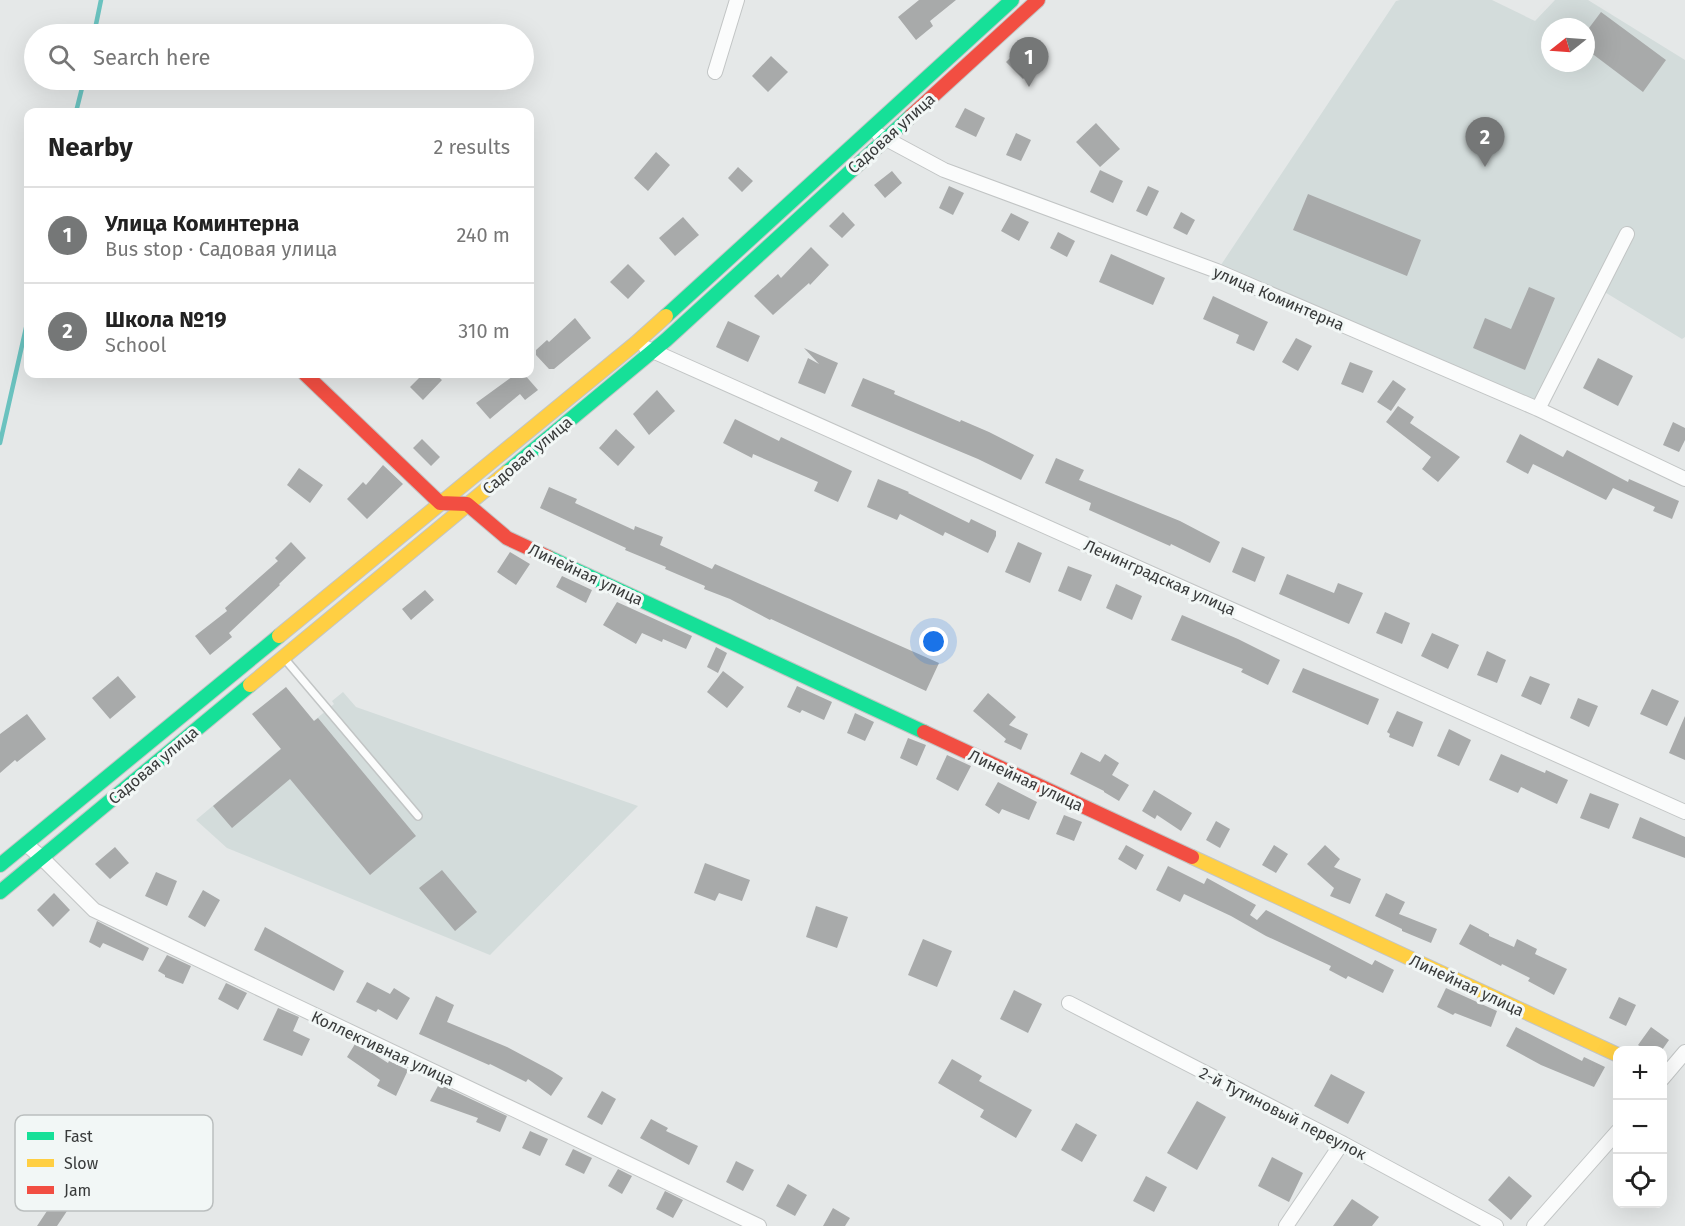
<!DOCTYPE html>
<html lang="en">
<head>
<meta charset="utf-8">
<style>
	:root { --surface:#fff; --page:#f2f2f2; --text:#222; --muted:#767676; --line:#e0e0e0; --accent:#757777 }
	body { margin:0; font-family:"Fira Sans",sans-serif; background:var(--page); color:var(--text) }
	.controls { position:absolute; right:18px; bottom:18px; display:grid; overflow:hidden; border-radius:12px; box-shadow:0 6px 24px #0002 }
	.controls button { width:54px; height:54px; display:grid; place-items:center; padding:0; border:0; border-bottom:2px solid var(--line); background:var(--surface); color:var(--text); font:30px sans-serif }
	.compass { position:absolute; left:1541px; top:18px; width:54px; height:54px; border-radius:50%; background:var(--surface); box-shadow:0 6px 24px #0002; rotate:253deg }
	.you { position:absolute; left:934px; top:642px; width:21px; height:21px; margin:-15px; border:4px solid #fff; border-radius:50%; background:#1a73e8; box-shadow:0 0 0 9px #1a73e833 }
	.badge { display:grid; place-items:center; width:39px; height:39px; border-radius:50%; background:var(--accent); color:#fff; font-size:20px; font-weight:700 }
	.pin { position:absolute; translate:-50% -50px; filter:drop-shadow(0 2px 3px #0008) }
	.pin::after { content:''; position:absolute; top:32px; width:21px; height:18px; background:inherit; clip-path:polygon(0 0,100% 0,50% 100%) }
	.list { margin:0; padding:0; list-style:none }
	h2 { display:flex; justify-content:space-between; align-items:center; height:78px; margin:0; padding:0 24px; font-size:26px }
	h2 small { font-size:20px; font-weight:400; color:var(--muted) }
	.list li { display:grid; grid-template-columns:39px 1fr auto; gap:18px; align-items:center; box-sizing:border-box; height:96px; padding:0 24px; border-top:2px solid var(--line) }
	.list b { display:block; font-size:22px; white-space:nowrap }
	.list p { margin:0; font-size:20px; white-space:nowrap; color:var(--muted) }
	.list em { font-size:20px; font-style:normal; color:var(--muted) }
	.icon { flex:none; width:33px; height:33px; fill:none; stroke:currentColor; stroke-width:2; stroke-linecap:round; stroke-linejoin:round }
	.map { position:relative; flex:none; width:1685px; height:1226px; overflow:hidden }
	.search { position:absolute; background:var(--surface); box-shadow:0 6px 24px #0002; left:24px; top:24px; width:510px; height:66px; display:flex; align-items:center; gap:15px; box-sizing:border-box; padding:0 21px; border-radius:33px; color:var(--muted); font-size:22px }
	.panel { position:absolute; background:var(--surface); box-shadow:0 6px 24px #0002; left:24px; top:108px; width:510px; height:270px; border-radius:12px }
	.map>svg:first-child { display:block }
	.built { fill:#d3dcdb; fill-rule:evenodd }
	.lines { fill:none; stroke-linecap:round; stroke-linejoin:round }
	.stream { stroke:#6ac2bf; stroke-width:4.5 }
	.building { fill:#a8aaaa }
	.lane-casing { stroke:#c2c5c5; stroke-width:10 }
	.street-casing { stroke:#c2c5c5; stroke-width:16 }
	.fast-casing { stroke:#c2c5c5; stroke-width:16 }
	.slow-casing { stroke:#c2c5c5; stroke-width:16 }
	.jam-casing { stroke:#c2c5c5; stroke-width:16 }
	.lane { stroke:#fbfcfc; stroke-width:7 }
	.street { stroke:#fbfcfc; stroke-width:14 }
	.fast { stroke:#16e098; stroke-width:14 }
	.slow { stroke:#ffcf43; stroke-width:14 }
	.jam { stroke:#f24e42; stroke-width:14 }
	.labels { text-anchor:middle; stroke-width:6; stroke-linejoin:round; paint-order:stroke }
	.street-label { font-size:16px; fill:#383a3a; stroke:#f2f7f6 }
	.key { fill:#f2f7f6; stroke:#babebe; stroke-width:1.5 }
	.key-label { font-size:16px; fill:#383a3a }
</style>
</head>
<body>
<div class="map">
<svg width="1685" height="1226" viewBox="0 0 1685 1226">
	<rect width="100%" height="100%" fill="#e5e8e8"/>
	<path class="built" d="M1400,0H1492L1535,21L1555,0H1588L1685,60V337L1682,339L1598,288L1538,409L1217,271L1396,1ZM1550,27H1586V63H1550Z
		M343,692L356,707L638,806L490,955L227,848L196,820L334,704L332,701Z"/>
	<g class="lines">
		<path class="stream" d="M94,34L101,0
			M76,112L84,80
			M0,443L28,319"/>
	</g>
	<path class="building" d="M919,0H956L930,21L933,26L916,40L898,17Z
		M1601,12L1666,60L1643,92L1586,49V32Z
		M1021,47L1038,64L1023,79L1006,62Z
		M771,56L788,72L768,92L752,76Z
		M965,108L985,118L976,137L955,127Z
		M1096,123L1120,149L1100,167L1076,142Z
		M1016,133L1031,140L1021,161L1006,155Z
		M656,152L670,165L648,191L634,178Z
		M738,167L753,181L742,192L728,178Z
		M1100,170L1123,181L1113,203L1090,192Z
		M892,171L902,183L885,198L874,185Z
		M949,186L964,193L953,215L939,208Z
		M1148,186L1159,191L1147,216L1136,211Z
		M1308,194L1421,240L1407,276L1293,230Z
		M843,212L855,225L842,238L829,226Z
		M1181,212L1195,220L1187,235L1173,228Z
		M1011,213L1029,222L1019,241L1001,231Z
		M683,217L699,235L675,256L659,238Z
		M1058,232L1075,241L1067,257L1050,248Z
		M811,247L829,265L810,285L809,283L773,315L754,296L778,274L781,278Z
		M1111,254L1165,278L1153,305L1099,282Z
		M628,264L645,281L628,299L610,282Z
		M1529,287L1555,298L1525,370L1473,348L1485,318L1511,329Z
		M1213,296L1268,322L1254,351L1236,343L1239,335L1203,319Z
		M575,318L591,338L554,369H549L536,355V350L547,340L549,342Z
		M728,321L760,336L748,362L716,347Z
		M1296,338L1312,346L1298,371L1282,362Z
		M804,348L838,363L825,394L798,383L808,358L819,364Z
		M1598,358L1633,376L1618,406L1583,388Z
		M1350,362L1373,371L1363,393L1341,384Z
		M423,374H435L442,380L423,400L410,387Z
		M516,374H524L538,390L525,400L520,394L490,419L476,403Z
		M863,378L895,391L894,394L960,422L961,420L989,432L1034,455L1021,480L978,459L851,406Z
		M1393,380L1406,389L1391,411L1377,402Z
		M657,390L675,411L649,435L633,414Z
		M1398,406L1414,417L1410,423L1460,457L1438,482L1422,469L1431,457L1386,422Z
		M735,419L779,441L781,437L852,471L838,502L814,491L818,482L753,454L752,458L723,443Z
		M1673,422L1685,428V440L1679,452L1663,445Z
		M616,429L635,447L618,466L599,448Z
		M1520,434L1563,457L1567,450L1628,482L1629,479L1679,501L1672,519L1653,511L1655,507L1613,488L1606,500L1533,464L1528,474L1506,462Z
		M422,439L440,457L431,466L413,448Z
		M1056,458L1084,470L1079,480L1180,521L1220,542L1210,563L1171,544L1170,546L1089,510L1091,503L1045,483Z
		M383,465L403,484L367,519L347,499L363,482L366,485Z
		M299,468L323,485L310,503L287,485Z
		M878,479L909,492L908,493L969,523L971,519L996,531V536L988,553L945,532L943,536L900,514L897,520L867,507Z
		M549,487L577,499L575,503L634,530L635,526L663,537L660,545L712,569L715,564L939,663L926,691L771,619L770,620L730,599L704,589L705,586L665,569L666,567L625,550L626,548L540,508Z
		M291,542L306,558L279,584L280,585L229,633L232,637L210,655L195,636L227,611L225,608L278,561L275,558Z
		M1018,542L1042,553L1030,583L1005,572Z
		M1242,547L1265,557L1255,582L1232,572Z
		M510,552L530,564L516,585L497,572Z
		M1068,566L1092,575L1081,601L1058,591Z
		M1287,574L1334,593L1338,583L1363,593L1349,624L1279,594Z
		M562,576L592,590L586,603L556,587Z
		M1116,584L1142,596L1132,620L1106,608Z
		M425,590L434,600L411,620L402,609Z
		M617,602L692,636L686,649L663,639L662,642L642,633L636,644L603,625Z
		M1385,612L1410,623L1402,644L1376,633Z
		M1182,615L1238,639L1280,660L1268,685L1241,672L1243,669L1171,640Z
		M1432,633L1459,645L1448,669L1421,656Z
		M716,647L727,653L718,673L707,667Z
		M1487,651L1506,660L1497,683L1477,675Z
		M1303,668L1379,699L1368,725L1292,692Z
		M723,671L744,687L727,708L707,692Z
		M118,676L136,697L110,719L92,698Z
		M1530,676L1550,684L1541,705L1521,696Z
		M797,686L832,702L824,720L802,710L800,713L787,707Z
		M286,687L314,721L318,718L416,836L370,875L290,779L232,828L213,806L281,749L252,714Z
		M1652,689L1679,701L1667,726L1640,714Z
		M988,693L1016,717L1009,725L1028,734L1021,750L1004,742L1006,739L973,711Z
		M1578,698L1598,706L1589,727L1570,718Z
		M1397,711L1423,722L1413,747L1389,737L1390,734L1387,732Z
		M855,713L874,722L865,741L847,733Z
		M27,714L46,739L17,762L15,760L0,773V734Z
		M1685,716V760L1669,753Z
		M1449,729L1471,740L1459,766L1437,756Z
		M908,738L926,745L917,766L900,758Z
		M1081,752L1100,762L1105,754L1119,763L1112,775L1129,785L1119,801L1104,792V791L1070,774Z
		M1501,754L1545,773L1546,770L1568,780L1557,804L1521,787L1518,793L1489,780Z
		M947,755L971,766L958,791L936,779Z
		M998,782L1037,802L1029,820L1002,809L999,814L985,805Z
		M1154,790L1192,813L1181,831L1157,815L1155,819L1142,811Z
		M1590,793L1619,804L1609,829L1580,818Z
		M1064,815L1082,822L1074,841L1056,834Z
		M1640,817L1685,837V858L1632,838Z
		M1216,821L1230,829L1220,848L1206,840Z
		M1126,845L1144,855L1136,870L1118,859Z
		M1274,845L1288,854L1276,873L1262,865Z
		M1325,845L1340,859L1334,867L1361,879L1350,904L1330,896L1334,888L1307,864Z
		M115,847L129,863L110,879L95,864Z
		M705,863L750,880L742,901L719,893L715,901L694,893Z
		M1168,866L1204,884L1207,878L1256,905L1250,915L1257,920L1266,910L1372,965L1375,960L1394,970L1383,993L1348,976L1346,979L1329,970L1331,966L1266,936L1231,916L1184,894L1180,902L1156,890Z
		M442,870L477,912L455,931L419,888Z
		M156,872L177,881L167,906L145,896Z
		M203,890L220,900L205,927L188,917Z
		M54,893L70,910L53,927L37,910Z
		M1386,893L1405,902L1399,914L1437,929L1431,943L1402,931V929L1375,916Z
		M816,906L848,917L837,948L806,937Z
		M97,921L149,948L143,961L103,943L100,948L89,942Z
		M1470,924L1489,934V936L1514,947L1517,939L1537,949L1535,954L1567,969L1554,995L1528,981L1530,978L1502,964L1501,966L1459,944Z
		M265,927L344,971L334,991L254,950Z
		M923,939L952,951L937,987L908,975Z
		M167,955L191,966L183,984L165,977V975L158,971Z
		M367,982L390,994L394,988L410,998L397,1020L378,1009L376,1012L356,1002Z
		M226,983L247,993L238,1010L218,999Z
		M1446,988L1497,1011L1491,1027L1455,1013L1453,1015L1437,1007Z
		M1014,990L1042,1004L1028,1033L1000,1019Z
		M436,996L454,1005L447,1022L507,1047L552,1071L563,1078L551,1096L528,1079L526,1082L490,1064L489,1065L419,1034Z
		M1619,997L1636,1005L1626,1026L1609,1018Z
		M278,1008L299,1017L293,1031L310,1039L302,1056L263,1040Z
		M1516,1027L1582,1061L1584,1057L1605,1067L1594,1087L1541,1065L1506,1046Z
		M1651,1027L1669,1040L1662,1050H1646L1638,1045Z
		M355,1044L371,1052L388,1063L389,1061L408,1070L396,1096L377,1086L380,1080L347,1057Z
		M952,1059L982,1076L979,1081L1032,1110L1016,1138L980,1117L984,1110L938,1083Z
		M1331,1074L1365,1092L1348,1124L1314,1106Z
		M439,1084L507,1116L500,1132L476,1122L478,1118L430,1101Z
		M602,1091L616,1099L602,1125L587,1117Z
		M1197,1101L1226,1117L1197,1170L1167,1153Z
		M651,1119L668,1128L666,1131L698,1146L689,1165L640,1138Z
		M1076,1123L1097,1135L1082,1162L1061,1150Z
		M530,1131L548,1139L540,1156L522,1148Z
		M573,1149L592,1158L584,1174L565,1165Z
		M1272,1157L1303,1173L1289,1202L1258,1186Z
		M736,1161L754,1170L743,1191L726,1182Z
		M618,1169L632,1176L622,1194L608,1186Z
		M1146,1176L1167,1187L1154,1212L1133,1201Z
		M1509,1176L1532,1196L1511,1220L1488,1200Z
		M788,1184L807,1195L795,1216L776,1206Z
		M665,1191L683,1200L673,1218L656,1209Z
		M1352,1199L1379,1217L1372,1226H1333Z
		M53,1202L67,1211L57,1226H37Z
		M833,1208L850,1218L845,1226H823Z"/>
	<g class="lines">
		<defs>
			<path id="lane" d="M284,658L418,816"/>
			<path id="street" d="M715,72L737,0
				M879,135L944,170L1217,271L1538,409L1685,479
				M646,348L1685,812
				M1538,409L1627,234
				M26,844L42,858L94,910L759,1226
				M1069,1003L1342,1143L1496,1226
				M1662,1079L1685,1052
				M1286,1226L1342,1143
				M1534,1226L1618,1131"/>
			<path id="fast" d="M666,316L1012,0
				M507,472L666,340L911,116
				M548,557L924,732
				M0,865L279,636
				M0,892L250,685"/>
			<path id="slow" d="M279,636L636,343L666,316
				M250,685L507,472
				M1192,857L1618,1055"/>
			<path id="jam" d="M911,116L1038,0
				M305,374L440,503L467,504L507,538L548,557
				M924,732L1192,857"/>
		</defs>
		<use href="#lane" class="lane-casing"/>
		<use href="#street" class="street-casing"/>
		<use href="#fast" class="fast-casing"/>
		<use href="#slow" class="slow-casing"/>
		<use href="#jam" class="jam-casing"/>
		<use href="#lane" class="lane"/>
		<use href="#street" class="street"/>
		<use href="#fast" class="fast"/>
		<use href="#slow" class="slow"/>
		<use href="#jam" class="jam"/>
	</g>
	<g class="labels">
		<g class="street-label">
			<text transform="translate(891 133) rotate(-42)" y="6">Садовая улица</text>
			<text transform="translate(1279 298) rotate(23)" y="6">улица Коминтерна</text>
			<text transform="translate(527 455) rotate(-40)" y="6">Садовая улица</text>
			<text transform="translate(586 574) rotate(25)" y="6">Линейная улица</text>
			<text transform="translate(1160 577) rotate(24)" y="6">Ленинградская улица</text>
			<text transform="translate(153 765) rotate(-40)" y="6">Садовая улица</text>
			<text transform="translate(1026 780) rotate(25)" y="6">Линейная улица</text>
			<text transform="translate(1467 985) rotate(25)" y="6">Линейная улица</text>
			<text transform="translate(383 1048) rotate(25)" y="6">Коллективная улица</text>
			<text transform="translate(1283 1113) rotate(27)" y="6">2-й Тутиновый переулок</text>
		</g>
	</g>
	<rect x="15" y="1115" width="198" height="96" rx="9" class="key"/>
	<rect x="27" y="1132" width="27" height="8" fill="#16e098"/>
	<rect x="27" y="1159" width="27" height="8" fill="#ffcf43"/>
	<rect x="27" y="1186" width="27" height="8" fill="#f24e42"/>
	<g class="key-label">
		<text x="64" y="1142">Fast</text>
		<text x="64" y="1169">Slow</text>
		<text x="64" y="1196">Jam</text>
	</g>
</svg>
<div class="controls">
<button>+</button>
<button>−</button>
<button><svg class="icon" aria-label="locate" viewBox="0 0 24 24"><circle cx="12" cy="12" r="6"/><path d="M12 2v4M12 18v4M2 12h4M18 12h4"/></svg></button>
</div>
<svg class="compass" viewBox="-18 -18 36 36"><path d="M0-13l5 13h-10z" fill="#e53935"/><path d="M0 13l5-13h-10z" fill="#767676"/></svg>
<div class="you"></div>
<div class="pin badge" style="left:1029px;top:87px">1</div>
<div class="pin badge" style="left:1485px;top:167px">2</div>
<div class="search"><svg class="icon" aria-label="search" viewBox="0 0 24 24"><circle cx="10" cy="10" r="6"/><path d="M15 15l6 6"/></svg>Search here</div>
<section class="panel">
<h2>Nearby<small>2 results</small></h2>
<ul class="list">
<li><span class="badge">1</span><div><b>Улица Коминтерна</b><p>Bus stop · Садовая улица</p></div><em>240 m</em></li>
<li><span class="badge">2</span><div><b>Школа №19</b><p>School</p></div><em>310 m</em></li>
</ul>
</section>
</div>
</body>
</html>
